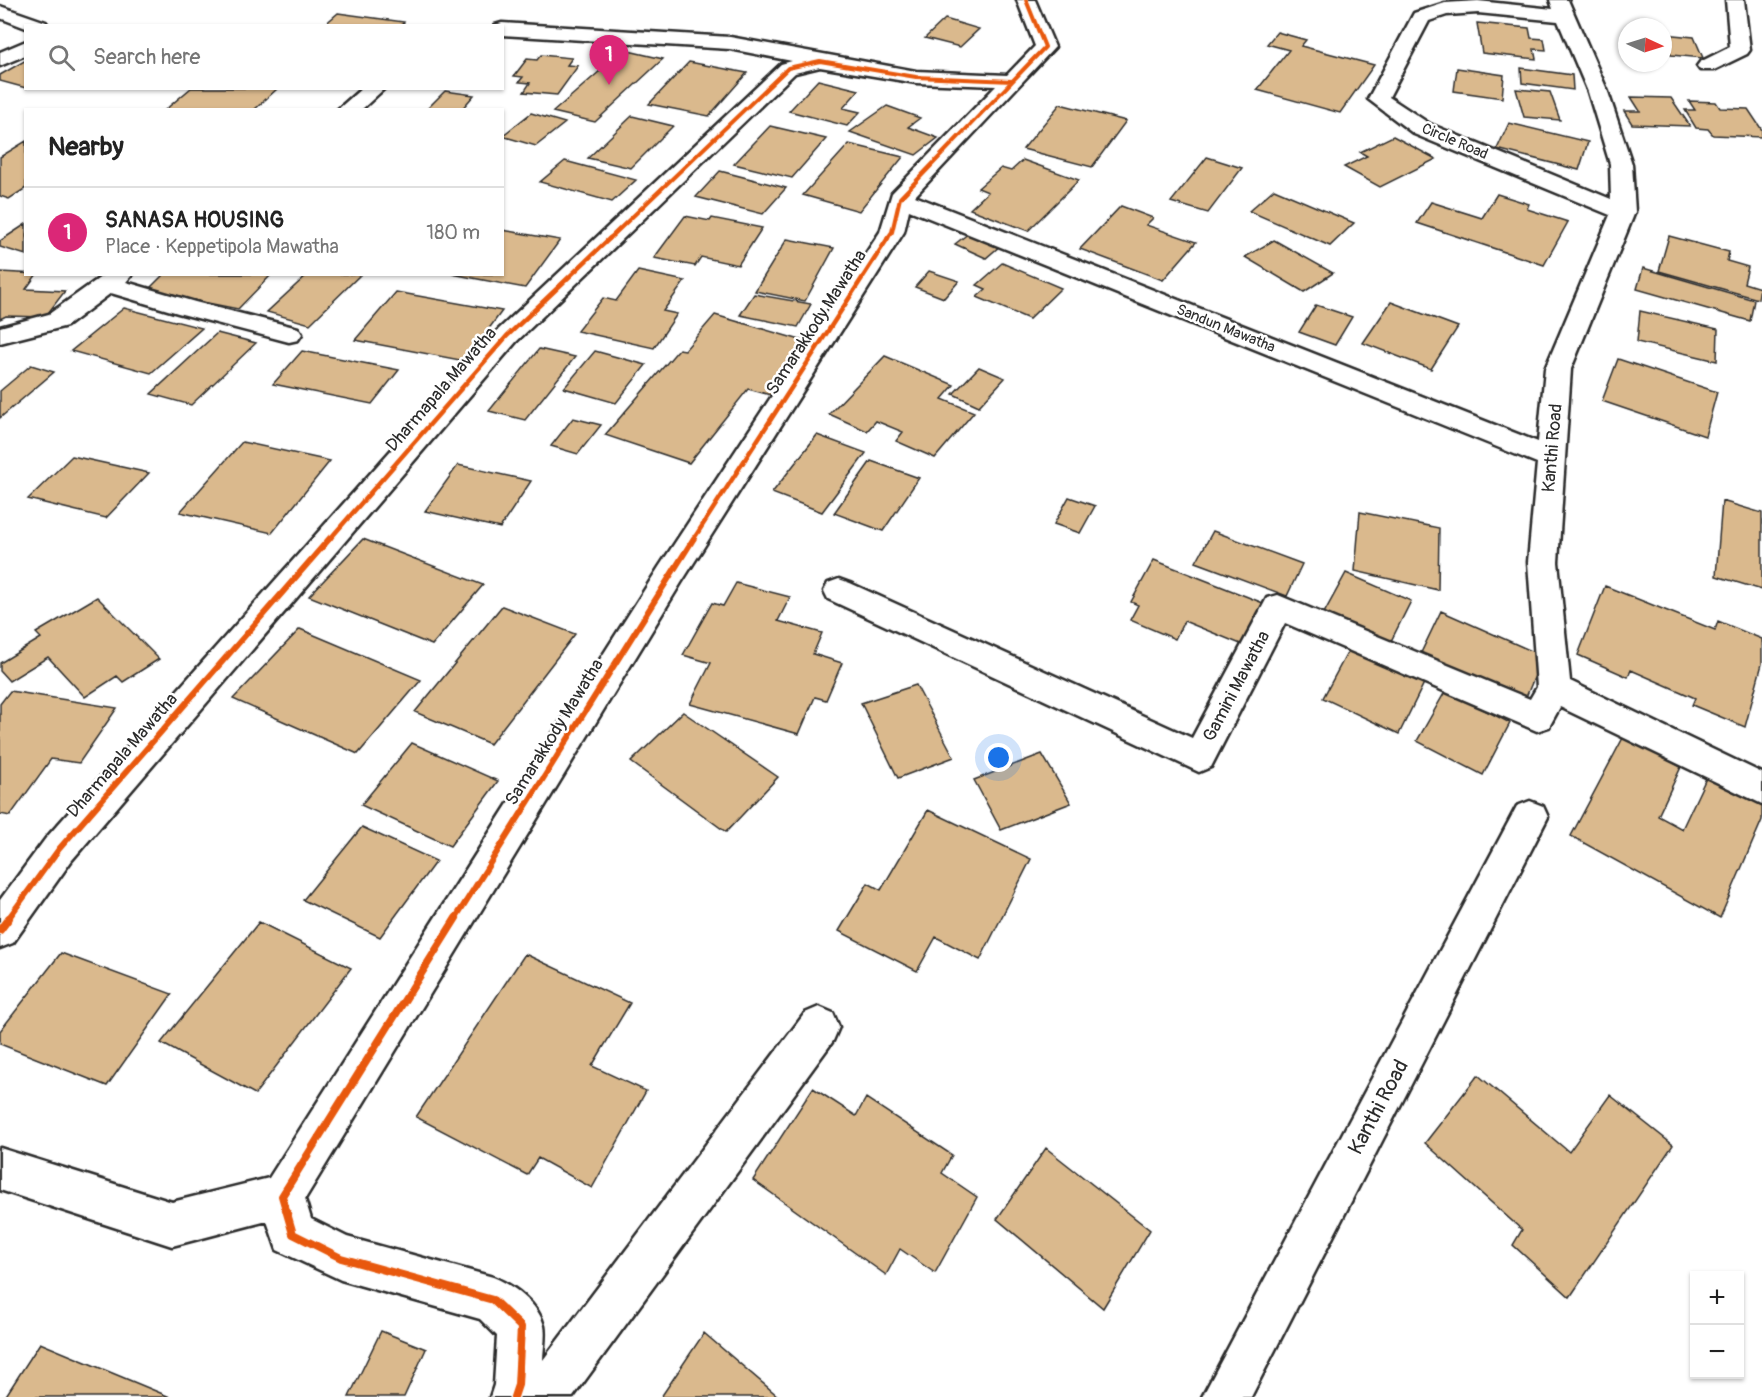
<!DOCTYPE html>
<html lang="en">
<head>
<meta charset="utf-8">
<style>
	:root { --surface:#fff; --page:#f2f2f2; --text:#222; --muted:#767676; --line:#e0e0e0; --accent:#db2777 }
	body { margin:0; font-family:Pangolin,sans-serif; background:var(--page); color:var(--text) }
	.controls { position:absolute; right:18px; bottom:18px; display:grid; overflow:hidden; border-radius:0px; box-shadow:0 2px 4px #0004 }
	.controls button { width:54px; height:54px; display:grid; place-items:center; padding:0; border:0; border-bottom:2px solid var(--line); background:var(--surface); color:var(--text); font:30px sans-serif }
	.compass { position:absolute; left:1618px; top:18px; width:54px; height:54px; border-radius:50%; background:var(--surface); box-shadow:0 2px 4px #0004; rotate:94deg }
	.you { position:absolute; left:999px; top:758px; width:21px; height:21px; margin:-15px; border:4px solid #fff; border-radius:50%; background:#1a73e8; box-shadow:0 0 0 9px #1a73e833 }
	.badge { display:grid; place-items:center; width:39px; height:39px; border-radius:50%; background:var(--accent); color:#fff; font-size:20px; font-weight:700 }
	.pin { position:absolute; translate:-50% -50px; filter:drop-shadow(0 2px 3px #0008) }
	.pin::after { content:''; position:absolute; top:32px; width:21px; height:18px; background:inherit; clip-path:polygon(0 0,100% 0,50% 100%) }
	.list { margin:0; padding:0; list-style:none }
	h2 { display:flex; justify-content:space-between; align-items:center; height:78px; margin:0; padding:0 24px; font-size:26px }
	h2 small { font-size:20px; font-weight:400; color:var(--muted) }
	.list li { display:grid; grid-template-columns:39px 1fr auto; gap:18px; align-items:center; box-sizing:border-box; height:90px; padding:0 24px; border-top:2px solid var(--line) }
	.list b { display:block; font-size:22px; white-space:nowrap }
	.list p { margin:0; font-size:20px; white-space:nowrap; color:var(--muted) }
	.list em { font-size:20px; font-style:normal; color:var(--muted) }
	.icon { flex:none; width:33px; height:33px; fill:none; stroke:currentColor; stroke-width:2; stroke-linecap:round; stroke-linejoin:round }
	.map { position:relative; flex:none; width:1762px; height:1397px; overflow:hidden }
	.search { position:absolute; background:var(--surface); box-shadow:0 2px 4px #0004; left:24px; top:24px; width:480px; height:66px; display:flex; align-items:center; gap:15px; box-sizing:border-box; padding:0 21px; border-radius:0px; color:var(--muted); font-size:22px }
	.panel { position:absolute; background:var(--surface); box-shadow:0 2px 4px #0004; left:24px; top:108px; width:480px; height:168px; border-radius:0px }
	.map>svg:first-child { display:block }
	.building { fill:#dab98d; stroke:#2b2b2b; stroke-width:1.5 }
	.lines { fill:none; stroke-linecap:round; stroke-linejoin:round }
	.minor-casing { stroke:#2b2b2b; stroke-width:5 }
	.minor { fill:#fff; fill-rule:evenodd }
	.cycleway-far3-casing { stroke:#fff; stroke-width:6 }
	.cycleway-far2-casing { stroke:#fff; stroke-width:8 }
	.cycleway-far1-casing { stroke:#fff; stroke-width:10 }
	.cycleway-casing { stroke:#fff; stroke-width:11 }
	.cycleway-far3 { stroke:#e8590c; stroke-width:4 }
	.cycleway-far2 { stroke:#e8590c; stroke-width:4.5 }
	.cycleway-far1 { stroke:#e8590c; stroke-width:6 }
	.cycleway { stroke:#e8590c; stroke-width:8 }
	.labels { text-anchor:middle; stroke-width:5; stroke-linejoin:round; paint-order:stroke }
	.far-street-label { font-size:15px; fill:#2b2b2b; stroke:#fff }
	.street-label { font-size:18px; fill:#2b2b2b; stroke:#fff }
	.near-street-label { font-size:21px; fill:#2b2b2b; stroke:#fff }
</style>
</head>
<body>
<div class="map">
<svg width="1762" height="1397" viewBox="0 0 1762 1397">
	<rect width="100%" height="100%" fill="#fff"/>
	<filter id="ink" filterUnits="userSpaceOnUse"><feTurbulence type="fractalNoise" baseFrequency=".0167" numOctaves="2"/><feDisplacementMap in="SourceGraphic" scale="12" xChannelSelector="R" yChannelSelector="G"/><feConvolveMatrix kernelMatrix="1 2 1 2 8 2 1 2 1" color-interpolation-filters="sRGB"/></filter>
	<g filter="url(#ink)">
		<path class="building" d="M338,13L404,22L401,26H323Z
			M945,19L979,29L960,47L925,38Z
			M1477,23L1529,28L1531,38L1544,39L1546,50L1534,49L1536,59L1482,53Z
			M1277,32L1306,40L1301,46L1374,65L1340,113L1257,90L1289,50L1267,44Z
			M1663,34L1694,37L1703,58L1671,55Z
			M624,50L663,59L595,122L553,112Z
			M541,55L572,58L567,65L578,66L557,95L524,92L530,83L519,82L523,77L514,76L527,59L537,60Z
			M26,60V88L0,81V75Z
			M689,62L747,73L709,116L649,104Z
			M1457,68L1504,75L1502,98L1454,91Z
			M1521,68L1572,75L1573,90L1522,83Z
			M818,80L859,90L843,108L860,112L847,126L789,111Z
			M191,88H278L254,110H165Z
			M1516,89L1550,92L1560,120L1524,117Z
			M445,91L474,95L461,110H426Z
			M1631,97L1671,98L1690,126L1632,124L1624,111H1640Z
			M1689,101L1716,102L1720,108L1748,109L1762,130V137L1713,135L1708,129L1696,128L1685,110H1695Z
			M1060,104L1126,121L1092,167L1023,149Z
			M887,106L920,118L908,127L938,138L916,155L850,132Z
			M531,113L565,123L536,146L502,136Z
			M632,116L673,126L631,168L588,158Z
			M1509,123L1588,142L1579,170L1497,149Z
			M770,126L826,139L792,178L734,164Z
			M1393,136L1436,159L1380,187L1344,167L1367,156L1360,152Z
			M26,141V188L9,199L0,196V157Z
			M849,144L903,157L859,211L803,195Z
			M1207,157L1242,168L1208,213L1171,202Z
			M1023,160L1079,180L1028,231L970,209L988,192L978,188L1001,168L1011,171Z
			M565,161L636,180L612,202L540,182Z
			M720,171L786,188L763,214L696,197Z
			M1274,189L1354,223L1330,246L1249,211Z
			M1497,194L1529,204L1527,209L1568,222L1544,265L1417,223L1431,202L1482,218Z
			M1121,206L1153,218L1146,225L1196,242L1163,280L1080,249Z
			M685,216L710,221L712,218L762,228L738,265L701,257L695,266L654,258Z
			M26,224V255L0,247V241Z
			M502,230L560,240L525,288L452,274H502Z
			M969,233L1000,246L986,258L955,244Z
			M1669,236L1729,252L1727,261L1748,267L1744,283L1760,288L1758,299L1659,271Z
			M787,239L834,248L805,301L755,291Z
			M1274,240L1333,273L1304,292L1245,257Z
			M1002,263L1061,288L1029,319L977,297L986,289L977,285Z
			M1643,268L1754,300L1750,321L1637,289Z
			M638,271L685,281L663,311L677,314L654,348L577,331L603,298L616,301Z
			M929,271L959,281L944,298L915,287Z
			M0,272L37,274L26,289L65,291L45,317L6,316L0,319Z
			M164,274H272L238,309L147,291Z
			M308,274H361L310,324L267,312Z
			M396,292L502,311L465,361L355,340Z
			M754,294L811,304L798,327L740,315Z
			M1391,302L1458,327L1431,369L1363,343Z
			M1316,305L1352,317L1335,345L1299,332Z
			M124,308L202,328L151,373L71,351Z
			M1640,311L1718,329L1717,361L1637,342Z
			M715,315L814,344L774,396L748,389L689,463L605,435L679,349L685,350Z
			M217,333L256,343L191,405L151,394Z
			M539,349L575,357L525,420L489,411Z
			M302,351L399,370L372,404L273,384Z
			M595,351L646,365L616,403L564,388Z
			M885,356L954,385L942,399L974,412L935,458L896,441L903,432L876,421L867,431L829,414Z
			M1618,359L1717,392L1705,436L1602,401Z
			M31,365L54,372L0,418V391Z
			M979,367L1005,378L979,406L953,394Z
			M573,418L601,425L578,454L551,446Z
			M817,435L866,453L822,512L772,493Z
			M242,442L330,461L272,533L180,512Z
			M72,456L149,473L106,518L28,499Z
			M871,461L919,478L883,531L834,513Z
			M458,465L531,481L500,528L425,511Z
			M1069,497L1095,506L1080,533L1054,524Z
			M1722,501L1762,513V590L1716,576Z
			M1360,512L1439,528L1438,590L1355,571Z
			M1213,531L1302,564L1287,596L1196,562Z
			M363,539L483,585L432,645L309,596Z
			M1154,560L1263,603L1243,645L1184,621L1175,639L1130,620L1138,605L1131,602Z
			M1346,573L1411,601L1389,645L1323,615Z
			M736,583L790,597L778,621L822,633L813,654L842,663L826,700L815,697L799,734L690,704L711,663L683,655L712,603L723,606Z
			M1605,586L1715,630L1718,621L1762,639V664L1745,727L1692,705L1695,698L1631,670L1628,677L1578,655Z
			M97,597L159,659L123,682L117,676L85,697L48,657L9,681L0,671V663L41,638L36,633Z
			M502,606L575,634L490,744L415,712Z
			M1441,611L1543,656L1524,702L1420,655Z
			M300,629L421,680L358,754L233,699Z
			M1353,642L1427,677L1399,734L1323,698Z
			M916,685L954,757L898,778L861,703Z
			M1446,690L1510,723L1483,775L1417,741Z
			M10,691L117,708L79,763L51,759L10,816L0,814V704Z
			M683,712L778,777L726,832L631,762Z
			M1624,736L1681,767L1658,816L1682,829L1708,774L1762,803V820L1720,918L1571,836Z
			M412,743L498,781L450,846L361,805Z
			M1042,754L1071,803L1001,830L974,780Z
			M928,810L1031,859L980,960L936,937L917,971L839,931L868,883L881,890Z
			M362,827L436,861L380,937L303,900Z
			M259,922L351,968L255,1094L161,1043Z
			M61,953L172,994L107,1086L0,1044V1031Z
			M525,954L630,1003L592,1066L646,1091L592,1188L538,1158L527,1175L416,1117Z
			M1478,1075L1569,1152L1610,1095L1673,1145L1570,1297L1513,1245L1522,1230L1425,1143Z
			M813,1088L856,1116L866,1098L952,1155L942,1173L977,1197L935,1273L900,1249L886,1275L753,1180Z
			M1046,1148L1150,1230L1103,1308L997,1219Z
			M381,1331L426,1349L404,1397H349Z
			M704,1333L779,1397H661Z
			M40,1343L170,1397H5Z"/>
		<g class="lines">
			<defs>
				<path id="minor" d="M1017,0H1035L1055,47L915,196L1538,442L1545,369L1610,215L1414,134L1368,99L1414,13L1445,3L1478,1L1553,9L1550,0H1568L1608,92L1632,164L1635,212L1571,369L1558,562L1570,681L1762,773V804L1560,707L1549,727L1537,731L1285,623L1211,767L1199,772L828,599L824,591L828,583L839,579L850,583L1192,738L1267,598L1278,595L1530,699L1537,687L1528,562L1537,463L909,210L904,232L681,583L305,1199L311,1219L347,1237L493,1277C513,1285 539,1304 544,1326C546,1336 543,1350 543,1360L805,1013L819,1007L833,1013L839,1027L833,1041L573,1397H490L494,1385L497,1336L480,1319L341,1280L277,1250L267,1221L172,1246L0,1190V1148L172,1202L269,1178L659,567L880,232L892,193L996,86L916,83L820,67L795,73L516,342L72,860L13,943L0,948V900L46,838L498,330L781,64L792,61L730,49L502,35V26L495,25L502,23L730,37L916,71L1007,75L1035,46ZM1478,13L1558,21L1588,92L1610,164L1611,199L1430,124L1389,97L1429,21L1447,15Z
					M1726,0H1744L1750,50L1747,54L1714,70H1700L1697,66L1700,62L1730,47Z
					M0,6L46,22L48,26H26V28L0,18Z
					M26,41V55L0,66V52Z
					M362,88H385L361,110H337Z
					M105,274H133L126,282L195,302L298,328L302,334L298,340L289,342L178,313L111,293L67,326L0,343V327L49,314Z
					M1530,801L1543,806L1548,817L1251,1397H1202L1517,806Z"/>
			</defs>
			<use href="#minor" class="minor-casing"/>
			<use href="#minor" class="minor"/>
			<defs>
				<path id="cycleway-far3" d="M609,239L788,68L820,61L916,77L1012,81
					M887,239L892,232L900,198L1045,47L1026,0"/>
				<path id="cycleway-far2" d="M329,540L507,336L610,238
					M693,540L888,238"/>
				<path id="cycleway-far1" d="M8,919L59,849L330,538
					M455,919L694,538"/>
				<path id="cycleway" d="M456,918L282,1196L293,1234L341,1258L493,1300L521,1327L518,1385L514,1397
					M0,930L9,918"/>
			</defs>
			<use href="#cycleway-far3" class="cycleway-far3-casing"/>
			<use href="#cycleway-far2" class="cycleway-far2-casing"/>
			<use href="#cycleway-far1" class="cycleway-far1-casing"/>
			<use href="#cycleway" class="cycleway-casing"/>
			<use href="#cycleway-far3" class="cycleway-far3"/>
			<use href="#cycleway-far2" class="cycleway-far2"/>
			<use href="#cycleway-far1" class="cycleway-far1"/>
			<use href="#cycleway" class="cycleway"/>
		</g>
	</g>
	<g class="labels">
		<g class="far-street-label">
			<text transform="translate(1455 141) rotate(23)" y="5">Circle Road</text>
			<text transform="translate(1226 328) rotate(22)" y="5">Sandun Mawatha</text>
		</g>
		<g class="street-label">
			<text transform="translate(816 322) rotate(-57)" y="6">Samarakkody Mawatha</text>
			<text transform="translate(441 389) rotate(-49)" y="6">Dharmapala Mawatha</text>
			<text transform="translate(1552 448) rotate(-85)" y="6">Kanthi Road</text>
			<text transform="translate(1236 686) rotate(-62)" y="6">Gamini Mawatha</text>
			<text transform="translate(554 732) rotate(-58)" y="6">Samarakkody Mawatha</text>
			<text transform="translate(122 755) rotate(-49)" y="6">Dharmapala Mawatha</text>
		</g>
		<g class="near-street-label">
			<text transform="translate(1378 1107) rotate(-62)" y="7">Kanthi Road</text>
		</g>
	</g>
</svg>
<div class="controls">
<button>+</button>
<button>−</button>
</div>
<svg class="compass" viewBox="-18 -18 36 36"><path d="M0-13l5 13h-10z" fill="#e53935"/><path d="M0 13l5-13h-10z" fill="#767676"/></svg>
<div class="you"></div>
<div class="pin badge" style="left:609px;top:85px">1</div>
<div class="search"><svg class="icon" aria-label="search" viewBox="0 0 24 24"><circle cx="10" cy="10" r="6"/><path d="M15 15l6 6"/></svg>Search here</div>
<section class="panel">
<h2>Nearby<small></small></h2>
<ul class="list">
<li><span class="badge">1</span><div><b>SANASA HOUSING</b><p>Place · Keppetipola Mawatha</p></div><em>180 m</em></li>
</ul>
</section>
</div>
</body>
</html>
